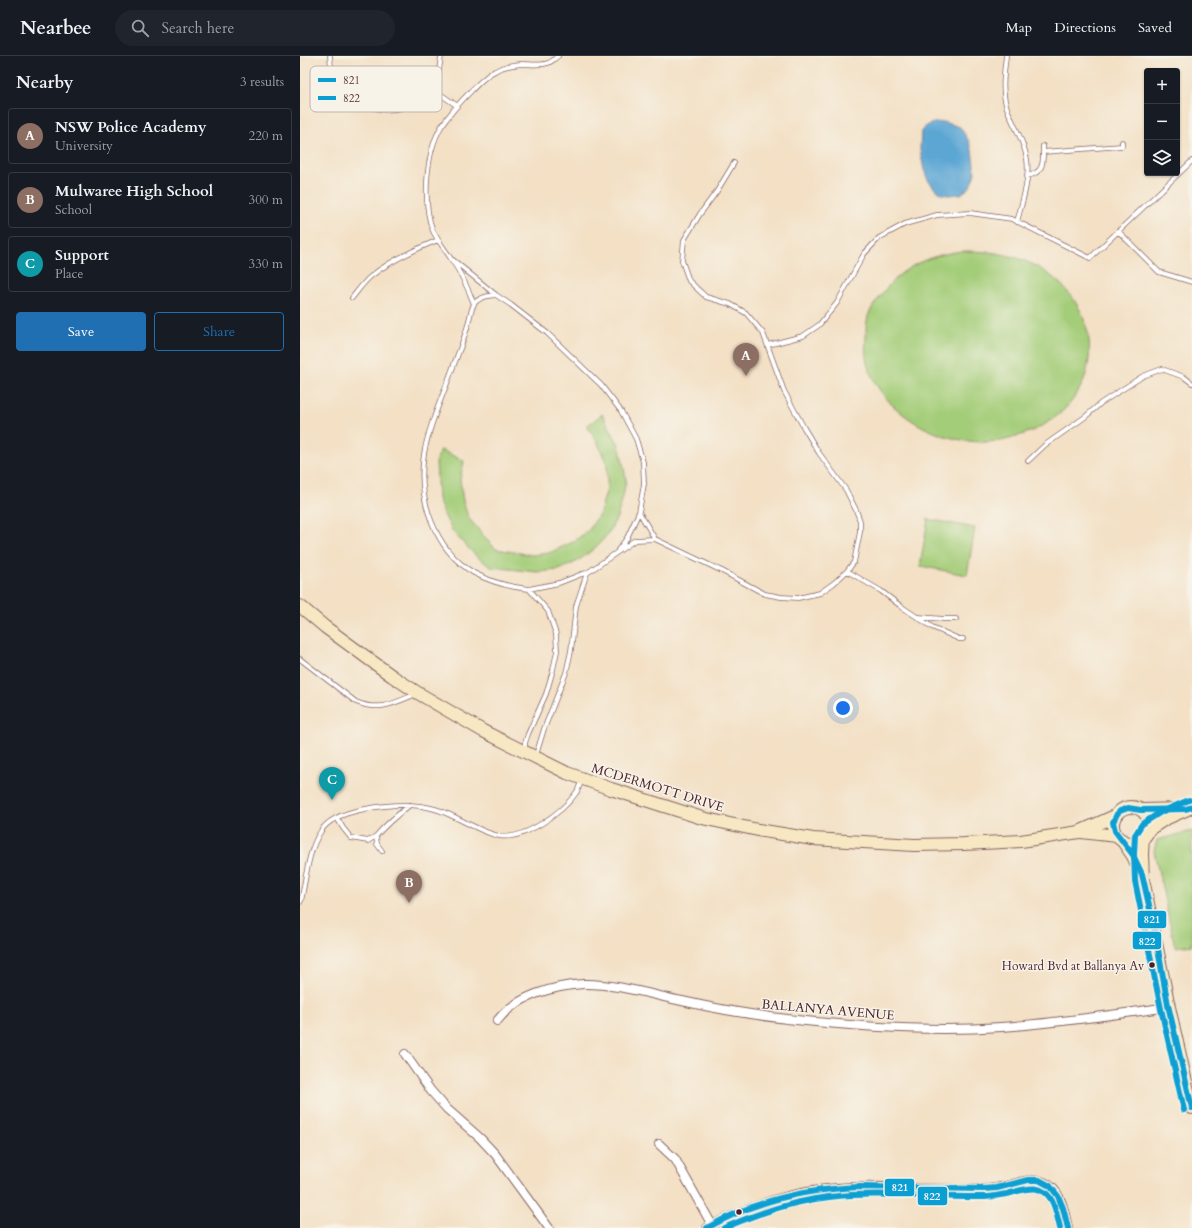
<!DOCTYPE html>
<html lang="en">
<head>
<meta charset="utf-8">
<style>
	:root { --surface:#171b24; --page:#20242c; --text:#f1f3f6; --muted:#9ea1a6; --line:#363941; --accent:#1f6fb2 }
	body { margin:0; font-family:Cardo,serif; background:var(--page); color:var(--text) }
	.controls { position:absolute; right:12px; top:12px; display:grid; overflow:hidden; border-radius:4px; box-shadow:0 1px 3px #0004 }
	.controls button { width:36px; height:36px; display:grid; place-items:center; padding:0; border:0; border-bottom:1px solid var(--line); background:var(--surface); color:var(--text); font:20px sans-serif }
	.you { position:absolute; left:543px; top:652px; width:14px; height:14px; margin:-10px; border:3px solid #fff; border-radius:50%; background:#1a73e8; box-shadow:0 0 0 6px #1a73e833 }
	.badge { display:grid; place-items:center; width:26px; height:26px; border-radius:50%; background:var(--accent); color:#fff; font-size:13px; font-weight:700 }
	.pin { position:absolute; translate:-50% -33px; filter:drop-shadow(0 1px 2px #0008) }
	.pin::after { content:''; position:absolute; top:21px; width:14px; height:12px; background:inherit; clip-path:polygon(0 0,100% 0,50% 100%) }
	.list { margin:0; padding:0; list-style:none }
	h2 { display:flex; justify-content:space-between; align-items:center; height:52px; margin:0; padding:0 16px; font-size:17px }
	h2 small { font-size:13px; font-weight:400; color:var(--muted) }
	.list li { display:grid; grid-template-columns:26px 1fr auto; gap:12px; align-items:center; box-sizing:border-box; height:56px; margin:0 8px 8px; padding:0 8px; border:1px solid var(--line); border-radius:4px }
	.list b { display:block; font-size:15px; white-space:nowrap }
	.list p { margin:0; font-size:13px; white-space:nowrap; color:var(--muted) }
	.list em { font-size:13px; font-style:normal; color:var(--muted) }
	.actions { display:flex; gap:8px; padding:12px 16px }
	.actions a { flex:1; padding:9px 0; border:1px solid var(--accent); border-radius:4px; text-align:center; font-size:14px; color:var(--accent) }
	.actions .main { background:var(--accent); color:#fff }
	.icon { flex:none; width:22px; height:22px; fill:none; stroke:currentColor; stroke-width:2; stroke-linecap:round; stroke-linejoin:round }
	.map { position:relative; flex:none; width:892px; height:1172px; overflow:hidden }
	header { display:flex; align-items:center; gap:24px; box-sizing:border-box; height:56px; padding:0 20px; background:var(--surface); border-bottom:1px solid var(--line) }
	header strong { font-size:19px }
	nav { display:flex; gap:22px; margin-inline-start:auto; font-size:14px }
	.search { width:280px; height:36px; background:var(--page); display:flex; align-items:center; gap:10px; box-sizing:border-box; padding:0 14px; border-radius:22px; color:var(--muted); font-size:15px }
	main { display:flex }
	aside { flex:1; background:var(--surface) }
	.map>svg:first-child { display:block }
	.green { fill:#a4cd79; stroke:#777652 }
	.water { fill:#5ca6d4; stroke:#536280 }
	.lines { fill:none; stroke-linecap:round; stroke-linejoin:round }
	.lane-casing { stroke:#856361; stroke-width:5.5 }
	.street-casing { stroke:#856361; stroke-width:10 }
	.secondary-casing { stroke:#856361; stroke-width:14 }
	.lane { stroke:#fff; stroke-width:4 }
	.street { stroke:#fff; stroke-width:8 }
	.secondary { stroke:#f7e8c3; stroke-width:12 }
	.bus-1-casing { stroke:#f7f3e8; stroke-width:9 }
	.bus-2-casing { stroke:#f7f3e8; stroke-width:9 }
	.bus-1 { stroke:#0b9ed2; stroke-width:6 }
	.bus-2 { stroke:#0b9ed2; stroke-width:6 }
	.bus-dot { fill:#4a1f2b; stroke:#f7f3e8; stroke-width:1.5 }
	.labels { text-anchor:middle; stroke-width:3; stroke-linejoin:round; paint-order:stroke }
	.bus-label { font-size:12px; fill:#4a1f2b; stroke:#f7f3e8; text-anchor:end }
	.street-label { font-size:13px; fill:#4a1f2b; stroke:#f7f3e8 }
	.key { fill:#f7f3e8; stroke:#c3b3af; stroke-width:1 }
	.key-label { font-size:11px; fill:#4a1f2b }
	.line-badge { stroke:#f7f3e8; stroke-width:1.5 }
	.badge-label { font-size:11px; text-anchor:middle; font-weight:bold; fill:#fff }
</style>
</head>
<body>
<header>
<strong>Nearbee</strong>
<div class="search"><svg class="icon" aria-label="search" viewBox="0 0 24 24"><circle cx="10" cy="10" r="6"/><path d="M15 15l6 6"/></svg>Search here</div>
<nav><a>Map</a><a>Directions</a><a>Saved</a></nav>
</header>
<main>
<aside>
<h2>Nearby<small>3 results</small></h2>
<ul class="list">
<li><span class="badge" style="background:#8d6e63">A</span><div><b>NSW Police Academy</b><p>University</p></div><em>220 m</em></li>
<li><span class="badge" style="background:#8d6e63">B</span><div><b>Mulwaree High School</b><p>School</p></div><em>300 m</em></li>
<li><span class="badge" style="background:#0f9aa8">C</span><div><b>Support</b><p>Place</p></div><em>330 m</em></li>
</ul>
<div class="actions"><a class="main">Save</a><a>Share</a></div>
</aside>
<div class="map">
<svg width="892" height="1172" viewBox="0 0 892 1172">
	<rect width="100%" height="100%" fill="#f7f3e8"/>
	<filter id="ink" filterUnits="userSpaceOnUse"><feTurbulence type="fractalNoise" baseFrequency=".025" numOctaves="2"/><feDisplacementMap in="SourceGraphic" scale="8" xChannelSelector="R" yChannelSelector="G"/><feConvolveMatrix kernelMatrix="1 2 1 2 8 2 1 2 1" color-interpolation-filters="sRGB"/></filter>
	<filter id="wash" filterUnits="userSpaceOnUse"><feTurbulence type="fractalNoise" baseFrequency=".012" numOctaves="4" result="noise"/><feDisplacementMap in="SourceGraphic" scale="16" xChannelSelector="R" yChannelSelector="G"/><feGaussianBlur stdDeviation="0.9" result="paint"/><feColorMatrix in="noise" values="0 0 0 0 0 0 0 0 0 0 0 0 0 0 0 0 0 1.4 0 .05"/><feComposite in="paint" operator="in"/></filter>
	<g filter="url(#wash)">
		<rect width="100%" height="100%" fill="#f3e0c5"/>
		<path class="green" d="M662,195C686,195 710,197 732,208C811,248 809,348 724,378C718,380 711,383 705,384C653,394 589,365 569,314C565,304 565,292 566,281C566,276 566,270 567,265C568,257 574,248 579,242C600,211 626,200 662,195Z
			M302,358L319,389L323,407L326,424L323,441L317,461L308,478L295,492L278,505L259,514L237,516L191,511L175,499L165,489L153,476L144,459L138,443L136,404L141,394L164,405L160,424L163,445L168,461L186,483L196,493L232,499L249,497L273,486L289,474L300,457L307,432V409L298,387L287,370Z
			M628,463L675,472L667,519L620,510Z
			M892,775V889L875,891L854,795L857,784Z"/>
		<path class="water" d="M643,66L660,71L669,85L672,94L675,117L670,131L661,138L648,139L642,138L635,133L628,124L624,114L620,93L621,75C629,67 632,67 643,66Z"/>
	</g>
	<g filter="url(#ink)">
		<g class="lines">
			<defs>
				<path id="lane" d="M30,0C30,12 34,22 41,31C60,55 96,61 121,43C125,40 130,37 133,33C138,25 140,9 141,0
					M706,0C704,17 701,35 707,52C713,69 724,84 727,103C730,124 722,146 717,166
					M133,33L156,49
					M743,96L822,90V86
					M727,120C745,117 743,105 743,90
					M818,175L859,216L892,226
					M153,204L196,239
					M52,242C57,236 63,227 70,221C88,206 116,193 138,184
					M174,248C168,232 161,217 151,203C145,193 138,185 133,175C122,147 126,97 141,71C150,57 160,46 172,34C179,27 186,19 195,15C203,10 212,9 221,8C230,8 240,10 248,7C252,6 255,2 258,0
					M468,289L503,280L519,269L537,247L564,198L579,182L605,168L637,159L670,157L712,163L790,202L892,105
					M728,405L745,389L785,361L801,347L843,320L862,313L884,321L892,327
					M339,456L355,483
					M547,515L581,535L602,551L632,571L659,583H663
					M229,533L259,527L282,518L287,517
					M618,561L644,563H656
					M0,603L56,646C80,656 94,647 116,638
					M225,694V687L228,678L246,638L253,614L257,595L256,578L248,555L229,533C209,531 191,526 174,517C134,494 117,441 124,398C129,369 142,342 152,314C157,300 163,286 167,272C169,266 171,253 174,248C179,241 188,240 196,239L211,249L247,277L301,329L321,355L336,383L343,406L344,428L339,456L327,482L318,494
					M236,699L244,673L266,617L271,595L276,550L287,517L335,484L355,483L422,515L465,538L481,541L498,542L520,537L534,527L547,515L554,506L560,476V465L556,454L546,434L519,397L504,372L484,335L463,277L446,257L430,248L406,241L389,225L382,205L384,184L400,158L417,135L434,107
					M37,762L43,772L51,782L68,785L76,780
					M82,795L77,788L76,780C86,768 97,759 110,749
					M0,846L1,845C6,823 8,794 21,775C29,762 46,757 60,754C84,749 111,746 135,753C156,759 178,776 199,780C223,785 263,756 276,737C279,733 280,727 282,723"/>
				<path id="street" d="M197,965C216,940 253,930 283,928C313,927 353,939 382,945C417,953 452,959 487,963C558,971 630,976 701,971C757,967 813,959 869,951
					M105,998L131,1035L147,1053L180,1082L195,1098L249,1172
					M359,1088L375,1103L412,1169
					M407,1172C415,1167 423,1164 431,1160C471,1142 516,1131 560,1131C599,1130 637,1134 675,1133C683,1133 692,1133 700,1131C714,1129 730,1120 744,1126C762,1134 764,1155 768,1172"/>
				<path id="secondary" d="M0,550L25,571L92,620L118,637L183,675L267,717L311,733L402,762L458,774L513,783L614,789L664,788L721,785L779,776L815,760
					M813 769a18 18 0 1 1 36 0a18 18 0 1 1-36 0Z
					M841,754L884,753
					M848,774L865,763L892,751
					M781,776L817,780
					M843,781L842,798L843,823L869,951L892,1052
					M822,784L833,800L840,816"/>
			</defs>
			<use href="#lane" class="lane-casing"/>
			<use href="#street" class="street-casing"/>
			<use href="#secondary" class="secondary-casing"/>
			<use href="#lane" class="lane"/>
			<use href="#street" class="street"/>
			<use href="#secondary" class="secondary"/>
			<defs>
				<path id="bus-1" d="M892,751L886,753L841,754L828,752L820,755L817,758L813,766L815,775L833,799L842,818L854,871L868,949L892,1052
					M407,1172C453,1145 507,1133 560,1131L684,1133L697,1132L728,1124H739L750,1130L758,1140L763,1152L768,1172"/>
				<path id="bus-2" d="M884,1054L861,953L835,825L834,798L835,779L842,768L861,756L889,744
					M424,1172C458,1157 492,1145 529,1141C581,1135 633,1142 685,1141C692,1141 699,1139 707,1138C723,1134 741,1125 752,1145C756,1153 758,1163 760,1172"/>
			</defs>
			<use href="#bus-1" class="bus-1-casing"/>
			<use href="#bus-2" class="bus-2-casing"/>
			<use href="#bus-1" class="bus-1"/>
			<use href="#bus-2" class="bus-2"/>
		</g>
	</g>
	<g class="bus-dot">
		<circle cx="852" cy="909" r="3.5"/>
		<circle cx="439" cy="1156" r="3.5"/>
	</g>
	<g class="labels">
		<g class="bus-label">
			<text x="844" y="914">Howard Bvd at Ballanya Av</text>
		</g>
		<g class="street-label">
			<text transform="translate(358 731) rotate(17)" y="5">MCDERMOTT DRIVE</text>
			<text transform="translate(528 953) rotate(5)" y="5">BALLANYA AVENUE</text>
		</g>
	</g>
	<rect x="10" y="10" width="132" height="46" rx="6" class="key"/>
	<rect x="18" y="22" width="18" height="4" fill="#0b9ed2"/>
	<rect x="18" y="40" width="18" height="4" fill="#0b9ed2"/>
	<g class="key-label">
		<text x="43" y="28">821</text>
		<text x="43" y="46">822</text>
	</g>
	<g class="line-badge">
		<rect x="837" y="854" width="30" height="19" rx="4" fill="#0b9ed2"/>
		<rect x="832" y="875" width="30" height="19" rx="4" fill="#0b9ed2"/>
		<rect x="584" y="1122" width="31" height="19" rx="4" fill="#0b9ed2"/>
		<rect x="617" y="1130" width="31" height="20" rx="4" fill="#0b9ed2"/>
	</g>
	<g class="badge-label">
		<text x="852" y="867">821</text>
		<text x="847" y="889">822</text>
		<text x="600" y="1135">821</text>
		<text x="632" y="1144">822</text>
	</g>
</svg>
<div class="controls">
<button>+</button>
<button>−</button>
<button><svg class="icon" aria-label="layers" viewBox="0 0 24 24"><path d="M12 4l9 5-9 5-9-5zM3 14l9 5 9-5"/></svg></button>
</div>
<div class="you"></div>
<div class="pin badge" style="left:446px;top:320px;background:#8d6e63">A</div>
<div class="pin badge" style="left:109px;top:847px;background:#8d6e63">B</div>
<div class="pin badge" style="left:32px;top:744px;background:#0f9aa8">C</div>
</div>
</main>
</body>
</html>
